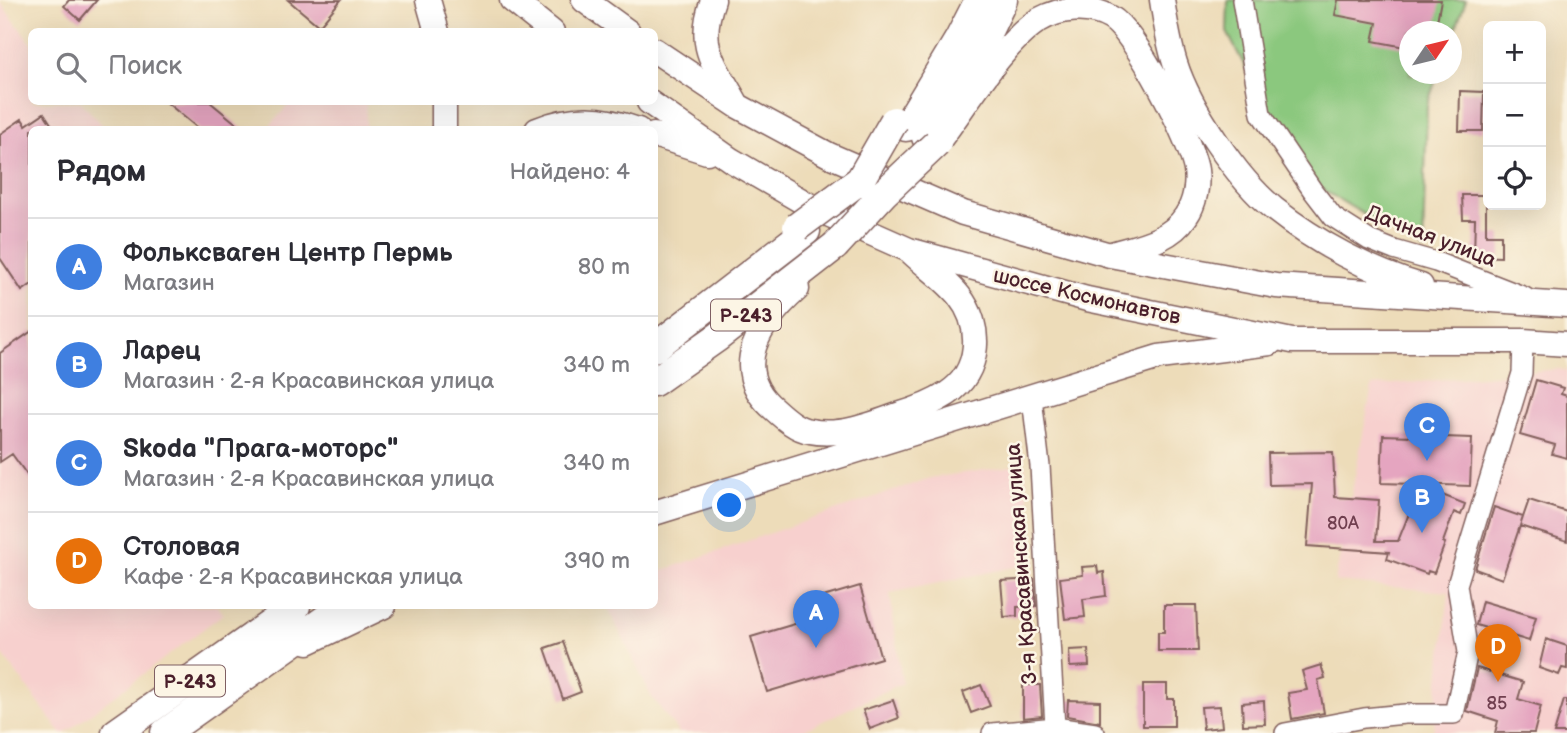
<!DOCTYPE html>
<html lang="ru">
<head>
<meta charset="utf-8">
<style>
	:root { --surface:#fff; --page:#f2f2f3; --text:#2b2b33; --muted:#7c7c81; --line:#e1e1e2; --accent:#db2777 }
	body { margin:0; font-family:"Balsamiq Sans",sans-serif; background:var(--page); color:var(--text) }
	.controls { position:absolute; right:21px; top:21px; display:grid; overflow:hidden; border-radius:10px; box-shadow:0 7px 28px #0002 }
	.controls button { width:63px; height:63px; display:grid; place-items:center; padding:0; border:0; border-bottom:2px solid var(--line); background:var(--surface); color:var(--text); font:35px sans-serif }
	.compass { position:absolute; left:1399px; top:21px; width:63px; height:63px; border-radius:50%; background:var(--surface); box-shadow:0 7px 28px #0002; rotate:55deg }
	.you { position:absolute; left:730px; top:506px; width:24px; height:24px; margin:-18px; border:5px solid #fff; border-radius:50%; background:#1a73e8; box-shadow:0 0 0 10px #1a73e833 }
	.badge { display:grid; place-items:center; width:46px; height:46px; border-radius:50%; background:var(--accent); color:#fff; font-size:23px; font-weight:700 }
	.pin { position:absolute; translate:-50% -58px; filter:drop-shadow(0 2px 4px #0008) }
	.pin::after { content:''; position:absolute; top:37px; width:24px; height:21px; background:inherit; clip-path:polygon(0 0,100% 0,50% 100%) }
	.list { margin:0; padding:0; list-style:none }
	h2 { display:flex; justify-content:space-between; align-items:center; height:91px; margin:0; padding:0 28px; font-size:30px }
	h2 small { font-size:23px; font-weight:400; color:var(--muted) }
	.list li { display:grid; grid-template-columns:46px 1fr auto; gap:21px; align-items:center; box-sizing:border-box; height:98px; padding:0 28px; border-top:2px solid var(--line) }
	.list b { display:block; font-size:26px; white-space:nowrap }
	.list p { margin:0; font-size:23px; white-space:nowrap; color:var(--muted) }
	.list em { font-size:23px; font-style:normal; color:var(--muted) }
	.icon { flex:none; width:38px; height:38px; fill:none; stroke:currentColor; stroke-width:2; stroke-linecap:round; stroke-linejoin:round }
	.map { position:relative; flex:none; width:1567px; height:733px; overflow:hidden }
	.search { position:absolute; background:var(--surface); box-shadow:0 7px 28px #0002; left:28px; top:28px; width:630px; height:77px; display:flex; align-items:center; gap:18px; box-sizing:border-box; padding:0 24px; border-radius:10px; color:var(--muted); font-size:26px }
	.panel { position:absolute; background:var(--surface); box-shadow:0 7px 28px #0002; left:28px; top:126px; width:630px; height:483px; border-radius:10px }
	.map>svg:first-child { display:block }
	.built { fill:#f7d0ce }
	.green { fill:#8bc87e; stroke:#6a7454; stroke-width:2 }
	.building { fill:#e5a5c0 }
	.lines { fill:none; stroke-linecap:round; stroke-linejoin:round }
	.minor-casing { stroke:#83615d; stroke-width:22 }
	.major-casing { stroke:#83615d; stroke-width:27 }
	.highway-casing { stroke:#83615d; stroke-width:31 }
	.minor { stroke:#fff; stroke-width:19 }
	.major { stroke:#fff; stroke-width:24 }
	.highway { stroke:#fff; stroke-width:28 }
	.highway-bridge-casing { stroke:#83615d; stroke-width:31; stroke-linecap:butt }
	.highway-bridge { stroke:#fff; stroke-width:28 }
	.labels { text-anchor:middle; stroke-width:5; stroke-linejoin:round; paint-order:stroke }
	.number-label { font-size:18px; fill:#714050 }
	.shield { fill:#fcf5e5; stroke:#7f5f63; stroke-width:2 }
	.shield-label { font-size:19px; font-weight:bold; fill:#4a1f2b }
	.street-label { font-size:21px; fill:#4a1f2b; stroke:#fcf5e5 }
</style>
</head>
<body>
<div class="map">
<svg width="1567" height="733" viewBox="0 0 1567 733">
	<rect width="100%" height="100%" fill="#fcf5e5"/>
	<filter id="ink" filterUnits="userSpaceOnUse"><feTurbulence type="fractalNoise" baseFrequency=".0143" numOctaves="2"/><feDisplacementMap in="SourceGraphic" scale="14" xChannelSelector="R" yChannelSelector="G"/><feConvolveMatrix kernelMatrix="1 2 1 2 8 2 1 2 1" color-interpolation-filters="sRGB"/></filter>
	<filter id="wash" filterUnits="userSpaceOnUse"><feTurbulence type="fractalNoise" baseFrequency=".00686" numOctaves="4" result="noise"/><feDisplacementMap in="SourceGraphic" scale="28" xChannelSelector="R" yChannelSelector="G"/><feGaussianBlur stdDeviation="1.57" result="paint"/><feColorMatrix in="noise" values="0 0 0 0 0 0 0 0 0 0 0 0 0 0 0 0 0 1.4 0 .05"/><feComposite in="paint" operator="in"/></filter>
	<g filter="url(#wash)">
		<rect width="100%" height="100%" fill="#eddcb9"/>
		<path class="built" d="M0,2L31,43L32,102H81L106,129L32,130V606H218L223,614L65,733H61L0,651Z
			M291,102H366V129H267Z
			M1559,369L1567,371V733H1433L1449,592L1335,582L1372,386Z
			M1025,464L1034,563L890,593L902,683L798,733H679L651,696L607,606H654L655,573L930,478Z"/>
		<path class="green" d="M1228,0H1466L1452,39V32H1410V74H1438L1427,105L1423,250L1315,185L1264,103L1227,32Z"/>
		<g id="blocks">
			<path class="building" d="M69,0H97L80,20L64,6Z
				M288,0H341L319,26Z
				M1338,0H1441L1435,32H1410V48L1373,41L1377,23L1335,15Z
				M1460,91L1484,92L1483,131H1459Z
				M166,102H210L244,130H200Z
				M44,113L55,130H32V284L22,291L0,258V134L22,119L26,125Z
				M1462,195H1486V235H1501V257L1474,256L1475,219H1463Z
				M32,331V482L12,454L0,462V353Z
				M1536,380L1563,388L1561,394L1567,396V458L1552,454L1555,445L1520,435Z
				M1383,435L1472,438L1470,486L1415,484L1465,504L1461,515L1454,512L1443,542L1445,543L1434,573L1428,571L1427,574L1387,559L1389,552L1307,546L1312,484L1269,485L1268,453L1333,452L1335,497L1379,500L1376,541H1398L1410,511L1404,509L1413,484L1381,483Z
				M1529,500L1567,512V541L1520,526Z
				M1494,507L1523,517L1502,579L1475,569Z
				M1097,566L1098,573L1104,572L1106,596L1083,599L1085,617L1065,619L1060,578L1083,575L1082,567Z
				M1034,579L1036,606L1017,607V616L1004,617L1001,581Z
				M860,586L881,658L767,692L751,637L818,617L813,600Z
				M1482,601L1536,617L1529,641L1476,625Z
				M1164,605H1196L1198,651H1158V632H1164Z
				M1546,639L1567,646V669L1562,668L1559,675L1539,668Z
				M563,642L581,692L563,699L545,648Z
				M1088,649L1089,666L1070,667L1069,650Z
				M1321,665L1325,678L1318,680L1324,713L1292,719L1288,693L1307,690L1302,671Z
				M1477,668L1523,682L1518,699L1541,706L1534,733H1495L1498,721L1467,711Z
				M1143,684H1167V699H1174V726H1143Z
				M981,685L990,706L971,713L963,692Z
				M1023,685H1040L1042,716L1023,718Z
				M893,700L899,718L870,729L863,710Z
				M1068,700L1100,701V722L1067,716Z
				M1564,700H1567V733H1554Z
				M1264,701L1265,724L1243,725L1242,703Z
				M1220,706L1222,727L1203,729L1201,707Z"/>
		</g>
	</g>
	<g filter="url(#ink)">
		<use href="#blocks" fill-opacity="0" stroke="#83615d" stroke-width="2"/>
		<g class="lines">
			<defs>
				<path id="minor" d="M1242,0L1261,114L1313,191L1333,217L1369,240L1394,250L1436,262L1525,297
					M1032,398L1040,466L1055,727
					M992,733L1055,727L1095,733
					M1285,733L1364,718L1405,714H1454L1468,652L1457,585L1522,373L1523,341"/>
				<path id="major" d="M428,0L437,32
					M512,0L552,32
					M584,0L628,32
					M713,0C696,47 714,63 736,103
					M1162,0C1165,20 1169,44 1175,63C1189,108 1238,180 1274,209C1317,243 1369,271 1421,286
					M654,50L738,106L829,155L963,213L1110,255L1276,286L1567,305
					M649,102L731,160L812,207L909,250L1087,299L1292,341H1523L1567,344
					M444,130V102
					M537,130C573,115 602,117 638,130
					M654,135L707,152
					M937,143C965,107 1002,43 1039,20C1060,8 1089,5 1111,18C1136,33 1191,140 1196,170C1198,185 1195,203 1186,216C1170,241 1139,246 1112,254
					M797,289C761,321 727,369 774,409C784,418 796,429 810,431C839,437 871,425 898,415C915,410 932,404 947,394C981,372 983,326 959,296C946,280 927,267 912,253
					M654,513L1159,357L1270,343
					M308,642L384,606"/>
				<path id="highway" d="M906,127L959,39L979,0
					M926,137L979,50L1003,0
					M654,348L806,231
					M654,382L718,337L835,246
					M116,733L296,606
					M165,733L344,606"/>
			</defs>
			<use href="#minor" class="minor-casing"/>
			<use href="#major" class="major-casing"/>
			<use href="#highway" class="highway-casing"/>
			<use href="#minor" class="minor"/>
			<use href="#major" class="major"/>
			<use href="#highway" class="highway"/>
			<defs>
				<path id="highway-bridge" d="M797,227L860,180L894,121
					M835,246L884,193L937,143"/>
			</defs>
			<use href="#highway-bridge" class="highway-bridge-casing"/>
			<use href="#highway-bridge" class="highway-bridge"/>
		</g>
	</g>
	<g class="labels">
		<g class="number-label">
			<text x="1343" y="529">80А</text>
			<text x="1497" y="709">85</text>
		</g>
		<g class="shield">
			<rect x="711" y="299.5" width="70" height="31" rx="5"/>
			<rect x="155" y="665.5" width="70" height="31" rx="5"/>
		</g>
		<g class="shield-label">
			<text x="746" y="322">Р-243</text>
			<text x="190" y="688">Р-243</text>
		</g>
		<g class="street-label">
			<text transform="translate(1431 236) rotate(21)" y="7">Дачная улица</text>
			<text transform="translate(1087 296) rotate(13)" y="7">шоссе Космонавтов</text>
			<text transform="translate(1021 564) rotate(-94)" y="7">3-я Красавинская улица</text>
		</g>
	</g>
</svg>
<div class="controls">
<button>+</button>
<button>−</button>
<button><svg class="icon" aria-label="locate" viewBox="0 0 24 24"><circle cx="12" cy="12" r="6"/><path d="M12 2v4M12 18v4M2 12h4M18 12h4"/></svg></button>
</div>
<svg class="compass" viewBox="-18 -18 36 36"><path d="M0-13l5 13h-10z" fill="#e53935"/><path d="M0 13l5-13h-10z" fill="#7c7c81"/></svg>
<div class="you"></div>
<div class="pin badge" style="left:816px;top:648px;background:#3f7fe0">A</div>
<div class="pin badge" style="left:1422px;top:533px;background:#3f7fe0">B</div>
<div class="pin badge" style="left:1427px;top:461px;background:#3f7fe0">C</div>
<div class="pin badge" style="left:1498px;top:682px;background:#e8710a">D</div>
<div class="search"><svg class="icon" aria-label="search" viewBox="0 0 24 24"><circle cx="10" cy="10" r="6"/><path d="M15 15l6 6"/></svg>Поиск</div>
<section class="panel">
<h2>Рядом<small>Найдено: 4</small></h2>
<ul class="list">
<li><span class="badge" style="background:#3f7fe0">A</span><div><b>Фольксваген Центр Пермь</b><p>Магазин</p></div><em>80 m</em></li>
<li><span class="badge" style="background:#3f7fe0">B</span><div><b>Ларец</b><p>Магазин · 2-я Красавинская улица</p></div><em>340 m</em></li>
<li><span class="badge" style="background:#3f7fe0">C</span><div><b>Skoda &quot;Прага-моторс&quot;</b><p>Магазин · 2-я Красавинская улица</p></div><em>340 m</em></li>
<li><span class="badge" style="background:#e8710a">D</span><div><b>Столовая</b><p>Кафе · 2-я Красавинская улица</p></div><em>390 m</em></li>
</ul>
</section>
</div>
</body>
</html>
